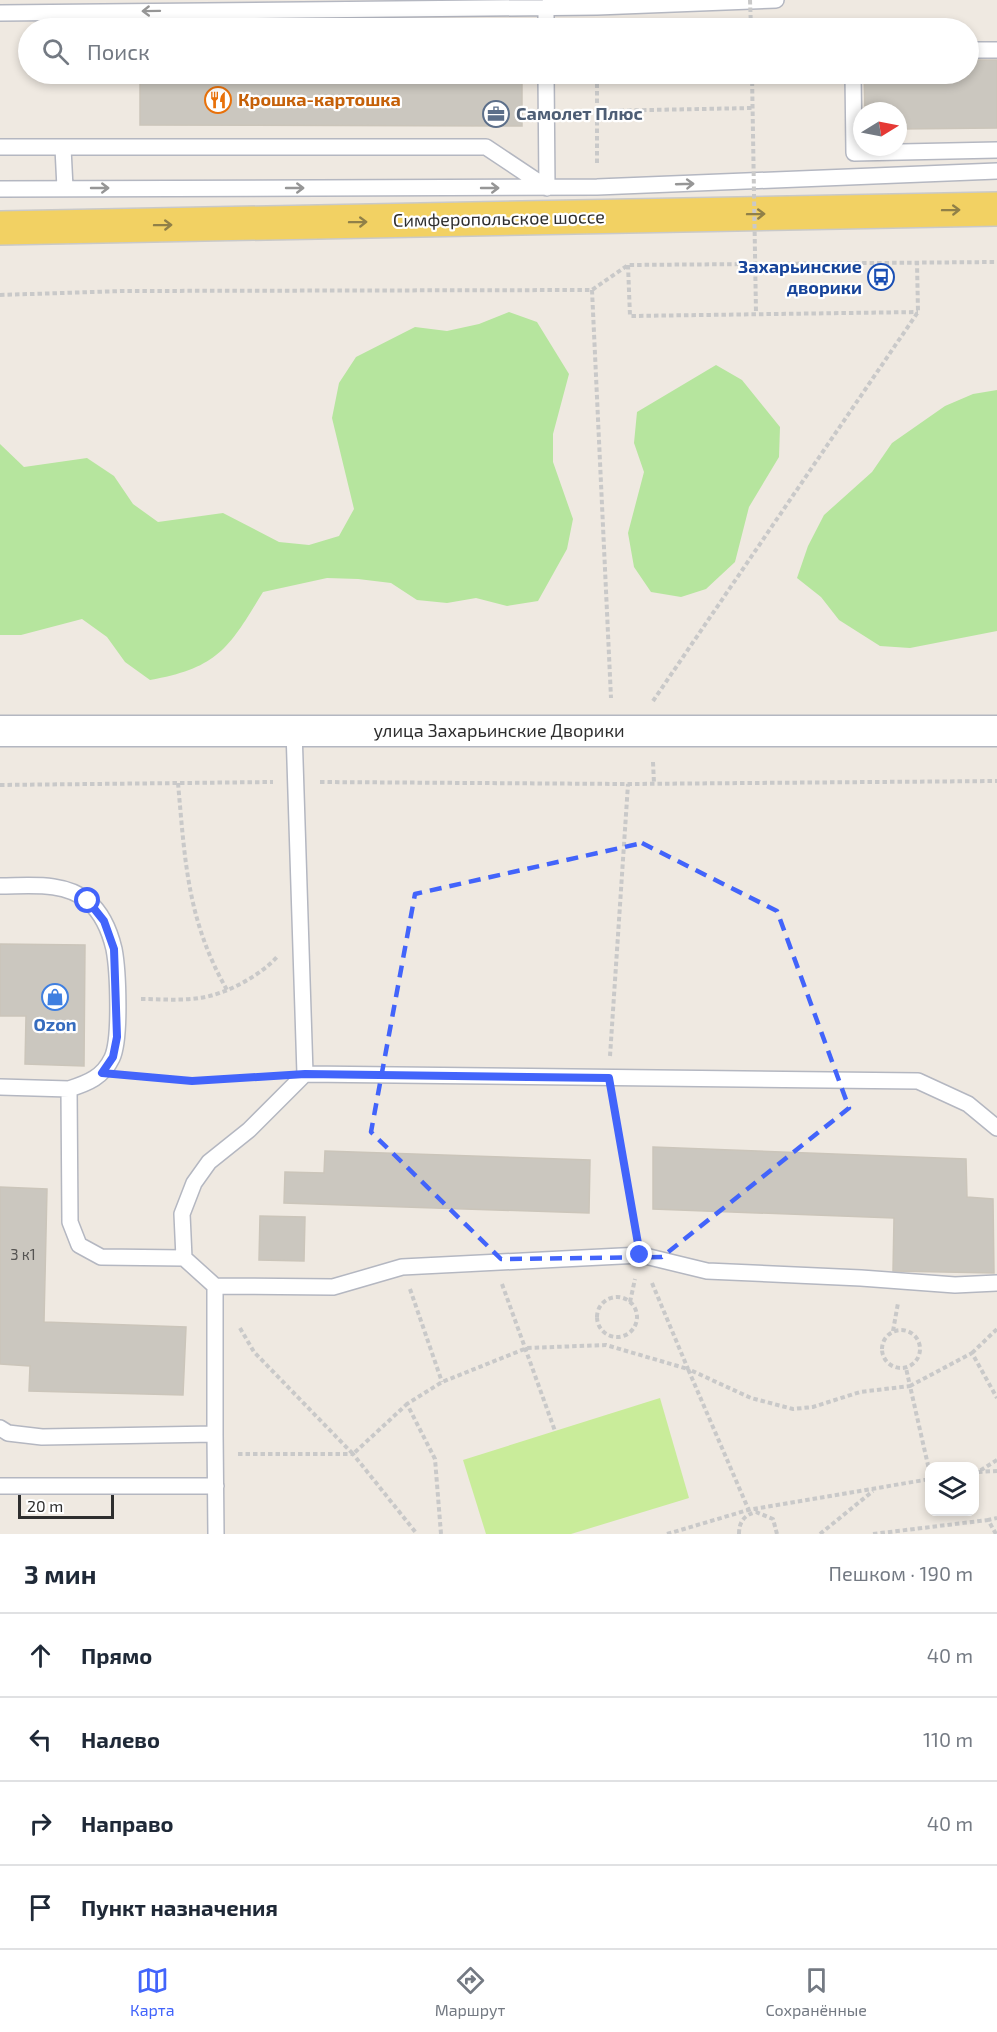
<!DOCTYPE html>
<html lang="ru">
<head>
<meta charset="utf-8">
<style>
	:root { --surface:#fff; --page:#f6f6f7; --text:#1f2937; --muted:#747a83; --line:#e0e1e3; --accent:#4264fb }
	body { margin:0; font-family:"Exo 2",sans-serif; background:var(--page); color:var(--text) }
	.controls { position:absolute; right:18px; bottom:18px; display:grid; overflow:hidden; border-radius:12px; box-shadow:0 3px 9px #0003 }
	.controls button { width:54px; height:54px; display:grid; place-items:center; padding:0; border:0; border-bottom:2px solid var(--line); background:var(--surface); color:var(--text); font:30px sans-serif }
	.compass { position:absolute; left:853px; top:102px; width:54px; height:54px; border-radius:50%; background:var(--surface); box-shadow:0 3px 9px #0003; rotate:80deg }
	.scale { position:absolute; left:18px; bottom:15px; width:96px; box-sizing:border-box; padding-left:6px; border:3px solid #2e2e2e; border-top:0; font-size:16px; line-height:21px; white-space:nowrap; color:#2e2e2e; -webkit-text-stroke:4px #fff; paint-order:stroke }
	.stop { position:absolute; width:18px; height:18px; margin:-14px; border:4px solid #4264fb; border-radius:50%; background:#fff }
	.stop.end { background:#4264fb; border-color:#fff; box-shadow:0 2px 6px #0008 }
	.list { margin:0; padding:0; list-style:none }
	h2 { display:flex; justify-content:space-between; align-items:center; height:78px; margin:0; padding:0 24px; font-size:26px }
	h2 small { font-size:20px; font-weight:400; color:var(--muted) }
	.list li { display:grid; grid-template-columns:39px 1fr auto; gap:18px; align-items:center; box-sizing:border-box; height:84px; padding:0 24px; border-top:2px solid var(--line) }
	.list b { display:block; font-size:22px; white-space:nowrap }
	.list em { font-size:20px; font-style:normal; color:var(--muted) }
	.icon { flex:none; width:33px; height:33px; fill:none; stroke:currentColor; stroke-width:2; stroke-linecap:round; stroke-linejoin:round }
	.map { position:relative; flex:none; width:997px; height:1534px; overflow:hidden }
	.search { position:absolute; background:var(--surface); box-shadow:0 3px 9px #0003; left:18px; right:18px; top:18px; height:66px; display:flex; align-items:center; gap:15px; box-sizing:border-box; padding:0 21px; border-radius:33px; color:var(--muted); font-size:22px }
	.sheet { height:414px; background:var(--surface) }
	nav { display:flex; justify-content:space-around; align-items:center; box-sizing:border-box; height:84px; border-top:2px solid var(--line); background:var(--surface); font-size:16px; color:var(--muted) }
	nav a { display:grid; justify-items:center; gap:3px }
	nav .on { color:var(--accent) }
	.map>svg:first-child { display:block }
	.green { fill:#b6e59e }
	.pitch { fill:#c9ec9a }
	.building { fill:#cbc7bf; stroke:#cbc5ba; stroke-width:1.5 }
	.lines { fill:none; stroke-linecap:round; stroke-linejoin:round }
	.service-casing { stroke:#b4b7c1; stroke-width:18 }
	.minor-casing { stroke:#b4b7c1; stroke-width:33 }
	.primary-casing { stroke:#c9c9c9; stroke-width:36 }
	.path { stroke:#c9c9c9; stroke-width:4; stroke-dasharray:4.5 3; stroke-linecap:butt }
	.service { stroke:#fff; stroke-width:15 }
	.minor { stroke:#fff; stroke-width:30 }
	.primary { stroke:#f2d163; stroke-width:33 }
	.path-bridge { stroke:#c9c9c9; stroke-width:4; stroke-dasharray:4.5 3; stroke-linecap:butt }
	.oneway { stroke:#969696 }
	.oneway2 { stroke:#908048 }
	.route { stroke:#4264fb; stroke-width:8 }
	.marked { fill:none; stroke:#4264fb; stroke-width:4.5; stroke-dasharray:12 8; stroke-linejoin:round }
	.labels { text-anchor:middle; stroke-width:4.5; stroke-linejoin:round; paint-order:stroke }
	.number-label { font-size:15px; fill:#555452 }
	.food-label { font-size:18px; font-weight:bold; fill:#c56008; stroke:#fff; text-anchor:start }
	.service-label { font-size:18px; font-weight:bold; fill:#4e5e75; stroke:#fff; text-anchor:start }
	.street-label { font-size:18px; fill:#2e2e2e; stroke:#fff }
	.transit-label { font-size:18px; font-weight:bold; fill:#164399; stroke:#fff; text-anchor:end }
	.shop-label { font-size:18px; font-weight:bold; fill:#366cbe; stroke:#fff }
</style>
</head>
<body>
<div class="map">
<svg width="997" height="1534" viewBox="0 0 997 1534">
	<rect width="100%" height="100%" fill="#efe9e1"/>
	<path class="green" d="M509,312L537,322L569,374L553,434V462L573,519L567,549L538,601L507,606L476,598L447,603L417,600L391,583L358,579L327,578L263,592C229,648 218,668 150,680L125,662L107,637L82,619L21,635H0V444L24,467L87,458L114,476L133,504L158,522L223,513L279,542L309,545L339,536L354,509L332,418L339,383L356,357L415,327L447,331L479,324Z
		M716,365L742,380L780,427L779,457L749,507L735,562L706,589L681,597L651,592L634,567L628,533L644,472L634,443L637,412Z
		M997,390V631L910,648L880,646L839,620L821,597L797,578L808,546L824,515L872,472L892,443L945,406L973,394Z"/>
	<path class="pitch" d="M660,1398L689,1498L571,1534H486L463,1460Z"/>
	<path class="building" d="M969,60H997V128L898,129V111H865L864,74H969Z
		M140,74H522V126L140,125Z
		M0,944L85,945L84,1066L25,1064L26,1016H0Z
		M653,1147L966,1159L967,1197L993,1199L994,1273L893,1271L894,1218L653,1209Z
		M325,1151L590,1160L589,1213L284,1203L285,1172L324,1173Z
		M0,1187L47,1189L44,1322L186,1327L183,1395L29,1391L30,1366L0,1364Z
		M260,1216L305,1217L304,1261L259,1260Z"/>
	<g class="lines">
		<defs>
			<path id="service" d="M546,7V28
				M0,13L597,7L776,0
				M968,50H997
				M546,74L547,188
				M853,74L854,153L997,150
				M0,147H486L546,187
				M63,148L65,188
				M0,189L597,187L997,171
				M0,886C29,886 64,881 88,901C102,913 110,932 114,949C118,970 121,1039 112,1058C103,1077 88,1083 69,1089L70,1222L79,1245L101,1257L184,1258L215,1286L333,1287L402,1267L641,1255L707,1271L861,1278L955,1285L997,1283
				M305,1074L918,1081L968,1104L997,1128
				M0,1087L69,1089
				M184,1258L182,1214L194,1183L209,1162L249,1130L305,1074L294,730
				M0,1428L8,1433L42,1437L215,1434V1286
				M215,1434L216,1534
				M0,1486H216"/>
			<path id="minor" d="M0,731H997"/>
			<path id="primary" d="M0,228L997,209"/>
		</defs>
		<use href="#service" class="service-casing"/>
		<use href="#minor" class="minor-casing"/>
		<use href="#primary" class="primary-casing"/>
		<path class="path" d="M597,111L753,108
			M597,163V74
			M628,265L630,316L918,312
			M592,290L611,698
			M0,295L123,291L592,290L628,265L997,262
			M653,701L918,312L917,262
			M653,762L654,783
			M320,782L628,784L997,781
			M178,783C185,860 187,920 227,990
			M0,785L273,782
			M141,999C160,999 180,1001 199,998C225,995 260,976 278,956
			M610,1056L628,784
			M130,1076L192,1081L269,1077
			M613,1102L637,1233
			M652,1283L688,1369L751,1398L793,1409L813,1407L860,1392L910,1386L906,1368
			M502,1284L555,1431
			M410,1289L442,1382
			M597 1317a20 20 0 1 1 40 0a20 20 0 1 1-40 0Z
			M630,1302L635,1279
			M240,1328L254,1352L353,1454L407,1404
			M882 1349a19 19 0 1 1 38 0a19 19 0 1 1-38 0Z
			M893,1331L898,1303
			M972,1353L997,1329
			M238,1454H353L417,1534
			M997,1460L978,1472L997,1471
			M930,1474L910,1386L972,1353L997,1398
			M441,1534L435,1459L407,1404L442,1382L527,1348L606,1345L688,1369L750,1513
			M667,1534L748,1510L930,1479
			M739,1534C739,1522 744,1515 756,1512L773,1519L777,1534
			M820,1534L873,1491
			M873,1534L988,1520
			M996,1534L988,1520L997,1518"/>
		<use href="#service" class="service"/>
		<use href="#minor" class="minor"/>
		<use href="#primary" class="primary"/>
		<path class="path-bridge" d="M750,0L751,28
			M752,74L756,313"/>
	</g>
	<defs><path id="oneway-shaft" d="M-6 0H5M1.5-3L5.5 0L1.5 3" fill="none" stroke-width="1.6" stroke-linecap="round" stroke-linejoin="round" transform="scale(1.5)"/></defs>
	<g class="oneway">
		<use href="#oneway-shaft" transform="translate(151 11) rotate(179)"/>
		<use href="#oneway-shaft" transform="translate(685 184) rotate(-2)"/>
		<use href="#oneway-shaft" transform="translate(100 188)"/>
		<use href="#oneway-shaft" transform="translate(295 188)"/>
		<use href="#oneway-shaft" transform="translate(490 188)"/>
	</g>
	<g class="oneway2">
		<use href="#oneway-shaft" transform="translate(951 210) rotate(-1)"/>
		<use href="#oneway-shaft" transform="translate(756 214) rotate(-1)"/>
		<use href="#oneway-shaft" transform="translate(358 222) rotate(-1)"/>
		<use href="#oneway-shaft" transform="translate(163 225) rotate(-1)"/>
	</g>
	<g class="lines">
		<path class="route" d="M88,901L104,921L114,949L117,1037L113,1057L102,1073L192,1081L305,1074L609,1078L640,1255"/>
	</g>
	<path class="marked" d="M642,843L777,911L849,1108L662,1257L501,1259L371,1132L415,894Z"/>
	<defs>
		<symbol id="restaurant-ring" viewBox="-11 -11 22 22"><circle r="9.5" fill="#fff" stroke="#e8710a" stroke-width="1.5"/><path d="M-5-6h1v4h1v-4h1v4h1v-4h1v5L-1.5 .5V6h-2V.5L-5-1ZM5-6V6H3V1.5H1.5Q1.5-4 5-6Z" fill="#e8710a"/></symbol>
		<symbol id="office-ring" viewBox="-11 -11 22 22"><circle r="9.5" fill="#fff" stroke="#5c6f8a" stroke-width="1.5"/><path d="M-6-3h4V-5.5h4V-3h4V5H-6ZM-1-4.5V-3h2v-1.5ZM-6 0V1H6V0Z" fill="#5c6f8a"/></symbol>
		<symbol id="bus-ring" viewBox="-11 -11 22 22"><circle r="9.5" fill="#fff" stroke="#1a4fb4" stroke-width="1.5"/><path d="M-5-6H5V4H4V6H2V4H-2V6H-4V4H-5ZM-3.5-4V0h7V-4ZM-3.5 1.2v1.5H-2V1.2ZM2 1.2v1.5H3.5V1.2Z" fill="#1a4fb4"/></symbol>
		<symbol id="shop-ring" viewBox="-11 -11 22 22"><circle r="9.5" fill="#fff" stroke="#3f7fe0" stroke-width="1.5"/><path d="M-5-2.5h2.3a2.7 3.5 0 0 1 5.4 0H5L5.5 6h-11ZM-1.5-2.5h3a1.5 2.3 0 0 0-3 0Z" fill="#3f7fe0"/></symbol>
	</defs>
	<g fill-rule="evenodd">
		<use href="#restaurant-ring" x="203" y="85" width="30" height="30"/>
		<use href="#office-ring" x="481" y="99" width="30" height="30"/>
		<use href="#bus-ring" x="866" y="262" width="30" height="30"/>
		<use href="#shop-ring" x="40" y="982" width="30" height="30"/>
	</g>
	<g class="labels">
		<g class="number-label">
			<text x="23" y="1260">3 к1</text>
		</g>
		<g class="food-label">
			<text x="238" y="106">Крошка-картошка</text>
		</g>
		<g class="service-label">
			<text x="516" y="120">Самолет Плюс</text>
		</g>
		<g class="street-label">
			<text transform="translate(499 219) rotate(-1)" y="6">Симферопольское шоссе</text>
			<text x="499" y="737">улица Захарьинские Дворики</text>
		</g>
		<g class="transit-label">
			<text x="862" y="273">Захарьинские<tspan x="862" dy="21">дворики</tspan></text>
		</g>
		<g class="shop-label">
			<text x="55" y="1031">Ozon</text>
		</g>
	</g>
</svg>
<div class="controls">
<button><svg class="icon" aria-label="layers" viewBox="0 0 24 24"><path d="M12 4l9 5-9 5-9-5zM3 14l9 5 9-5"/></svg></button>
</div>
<svg class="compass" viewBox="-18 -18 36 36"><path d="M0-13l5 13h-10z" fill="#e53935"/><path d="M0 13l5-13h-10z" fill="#747a83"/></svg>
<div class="scale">20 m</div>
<div class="stop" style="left:88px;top:901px"></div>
<div class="stop end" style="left:640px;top:1255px"></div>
<div class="search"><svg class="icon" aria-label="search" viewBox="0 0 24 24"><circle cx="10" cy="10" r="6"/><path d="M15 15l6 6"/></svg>Поиск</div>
</div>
<section class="sheet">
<h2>3 мин<small>Пешком · 190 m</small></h2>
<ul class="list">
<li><svg class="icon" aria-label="ahead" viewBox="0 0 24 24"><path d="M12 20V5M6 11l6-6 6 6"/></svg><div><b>Прямо</b></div><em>40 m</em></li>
<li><svg class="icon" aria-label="left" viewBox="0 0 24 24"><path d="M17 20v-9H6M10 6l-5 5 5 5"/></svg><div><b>Налево</b></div><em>110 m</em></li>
<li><svg class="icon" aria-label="right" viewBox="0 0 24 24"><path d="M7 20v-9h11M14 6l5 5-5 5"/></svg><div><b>Направо</b></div><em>40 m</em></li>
<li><svg class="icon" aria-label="arrive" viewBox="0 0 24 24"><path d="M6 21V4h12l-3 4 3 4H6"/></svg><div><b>Пункт назначения</b></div></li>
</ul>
</section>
<nav>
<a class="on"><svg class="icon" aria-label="map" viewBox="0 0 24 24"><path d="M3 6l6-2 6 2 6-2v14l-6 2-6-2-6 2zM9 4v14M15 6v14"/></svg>Карта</a>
<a><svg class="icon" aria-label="directions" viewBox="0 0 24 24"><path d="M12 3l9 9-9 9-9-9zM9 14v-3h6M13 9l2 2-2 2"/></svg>Маршрут</a>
<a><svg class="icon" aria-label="saved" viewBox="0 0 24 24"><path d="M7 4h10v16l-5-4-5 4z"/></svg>Сохранённые</a>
</nav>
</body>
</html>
